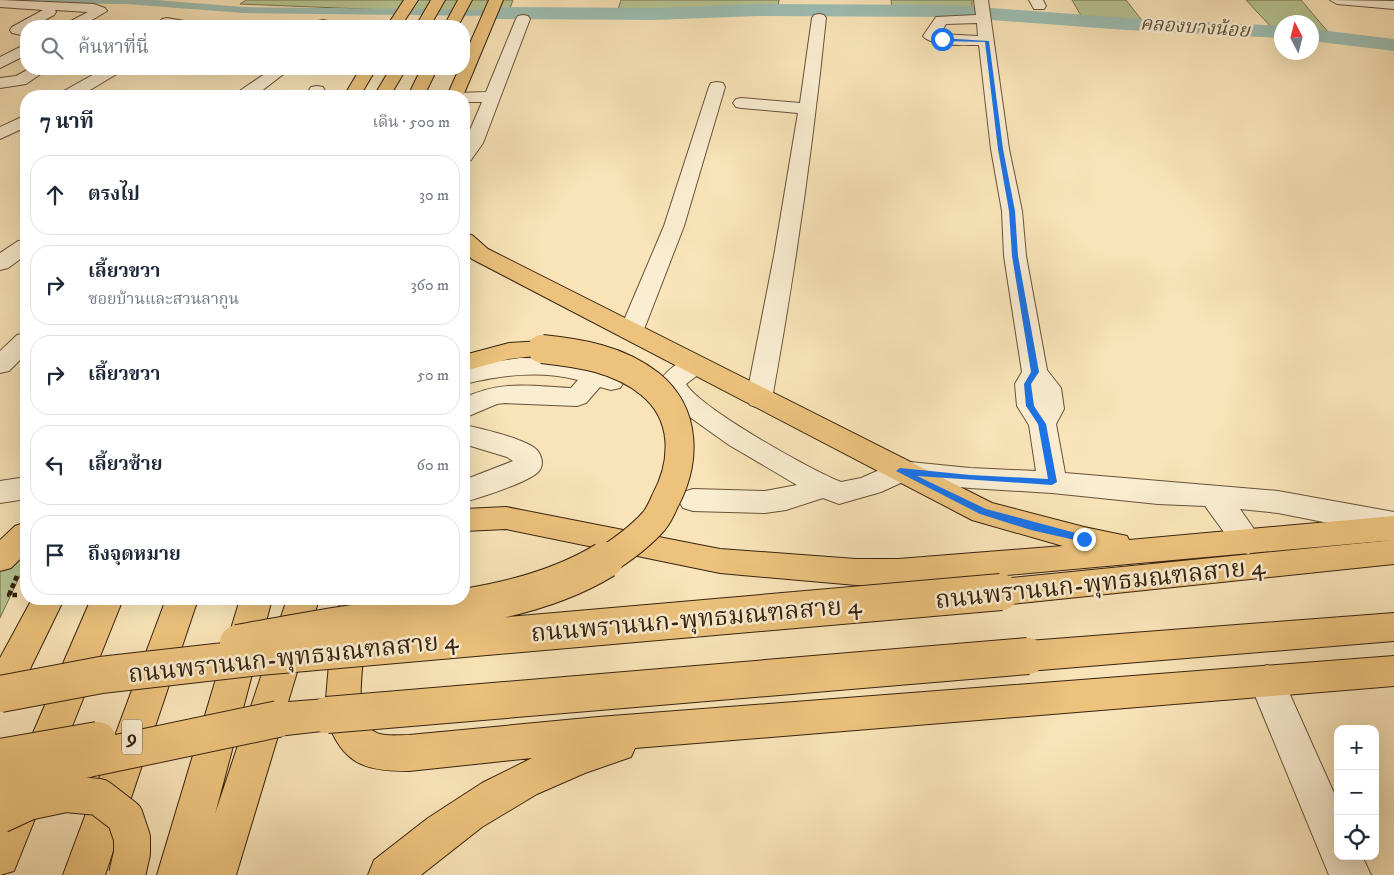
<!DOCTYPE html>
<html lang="th">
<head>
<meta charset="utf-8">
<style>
	:root { --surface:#fff; --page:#f6f6f7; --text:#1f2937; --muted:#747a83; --line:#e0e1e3 }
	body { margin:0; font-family:"IM FELL DW Pica","Noto Serif Thai",serif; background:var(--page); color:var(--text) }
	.controls { position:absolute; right:15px; bottom:15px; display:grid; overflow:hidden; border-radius:10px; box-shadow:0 5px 20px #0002 }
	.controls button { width:45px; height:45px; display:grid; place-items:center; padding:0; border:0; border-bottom:1px solid var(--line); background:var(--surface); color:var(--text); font:25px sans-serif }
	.compass { position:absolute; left:1274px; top:15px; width:45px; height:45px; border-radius:50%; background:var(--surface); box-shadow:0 5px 20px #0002; rotate:353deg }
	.stop { position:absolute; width:15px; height:15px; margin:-11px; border:4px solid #1a73e8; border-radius:50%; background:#fff }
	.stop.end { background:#1a73e8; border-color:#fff; box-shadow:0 1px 5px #0008 }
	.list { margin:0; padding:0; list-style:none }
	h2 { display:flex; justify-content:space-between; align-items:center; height:65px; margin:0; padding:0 20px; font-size:21px }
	h2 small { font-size:16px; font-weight:400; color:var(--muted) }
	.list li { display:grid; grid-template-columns:32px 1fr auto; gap:15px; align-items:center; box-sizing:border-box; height:80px; margin:0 10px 10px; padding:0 10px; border:1px solid var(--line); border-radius:20px }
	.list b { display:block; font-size:19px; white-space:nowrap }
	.list p { margin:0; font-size:16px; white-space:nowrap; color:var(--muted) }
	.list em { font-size:16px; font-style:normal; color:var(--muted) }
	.icon { flex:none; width:28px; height:28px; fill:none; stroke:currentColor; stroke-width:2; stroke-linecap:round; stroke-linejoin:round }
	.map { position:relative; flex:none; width:1394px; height:875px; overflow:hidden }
	.search { position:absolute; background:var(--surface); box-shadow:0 5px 20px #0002; left:20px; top:20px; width:450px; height:55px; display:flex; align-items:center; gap:12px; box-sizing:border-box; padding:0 18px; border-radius:20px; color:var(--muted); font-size:19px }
	.panel { position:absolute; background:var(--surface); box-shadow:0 5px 20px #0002; left:20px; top:90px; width:450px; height:515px; border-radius:20px }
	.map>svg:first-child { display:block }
	.green { fill:#b7c593; stroke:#777451 }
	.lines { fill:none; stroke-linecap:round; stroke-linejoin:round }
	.canal { fill:#9dbeb3; fill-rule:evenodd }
	.river { fill:#9dbeb3; fill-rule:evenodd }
	.minor-casing { stroke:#675239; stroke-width:2 }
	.major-casing { stroke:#37220f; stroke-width:2 }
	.highway-casing { stroke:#37220f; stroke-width:2 }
	.path { stroke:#37220f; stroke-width:4.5; stroke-dasharray:5 3; stroke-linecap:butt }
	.minor { fill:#faedd1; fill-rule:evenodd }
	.major { fill:#ecc27c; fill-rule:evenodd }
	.highway { fill:#ecc27c; fill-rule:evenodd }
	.major-bridge-far1-casing { stroke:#37220f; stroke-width:30; stroke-linecap:butt }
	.major-bridge-casing { stroke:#37220f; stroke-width:38; stroke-linecap:butt }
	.major-bridge-far1 { stroke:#ecc27c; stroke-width:28 }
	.major-bridge { stroke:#ecc27c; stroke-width:36 }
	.route { fill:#1a73e8 }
	.labels { text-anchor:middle; stroke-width:5; stroke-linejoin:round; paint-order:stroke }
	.far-water-label { font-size:19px; font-style:italic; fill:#565140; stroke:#faedd1 }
	.shield { fill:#faedd1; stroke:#725f49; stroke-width:1 }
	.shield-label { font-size:20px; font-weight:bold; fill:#37220f }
	.near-street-label { font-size:25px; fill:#37220f; stroke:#faedd1 }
</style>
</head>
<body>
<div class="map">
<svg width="1394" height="875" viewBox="0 0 1394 875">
	<rect width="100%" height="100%" fill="#f8e4b8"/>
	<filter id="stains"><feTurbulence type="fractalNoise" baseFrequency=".004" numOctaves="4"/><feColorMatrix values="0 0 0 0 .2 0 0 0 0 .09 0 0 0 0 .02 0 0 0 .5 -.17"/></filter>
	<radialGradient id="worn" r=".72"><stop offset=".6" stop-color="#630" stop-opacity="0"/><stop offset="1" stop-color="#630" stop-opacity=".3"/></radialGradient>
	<path class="green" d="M246,0H513L509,11L387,10L240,4Z
		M621,0H779L778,8L617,12Z
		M891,0H972V9L892,8Z
		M1072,0H1126L1144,23L1083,19Z
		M1246,0H1301L1329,33L1312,32V22H1282L1281,29H1273Z
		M26,549V563L0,618V568Z"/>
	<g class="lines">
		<path class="canal" d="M24,0H155L243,7L496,10L502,13L496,16L243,13L126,4L29,3Z"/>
		<path class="river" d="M757,4L952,5L1126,18L1282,26V38L1126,30L952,17L757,16L654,20L496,19L489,17L486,13L489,9L496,7L654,8Z
			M1312,29L1394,39V51L1312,41Z"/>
		<defs>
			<path id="minor" d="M0,0L94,4L105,8L107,11L82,26H65L67,23L88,12L55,10L56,12L54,15L34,26H26V36L12,33L10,30L12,27L43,10L0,7Z
				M974,0H988L1009,149L1022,211L1026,256L1047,370L1061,388L1064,409L1056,424L1065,473L1278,491L1394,512V536L1278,513L1240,509L1263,542L1259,550L1248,554L1237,550L1205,506L1158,504L1052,493L970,488L903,482L881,492L839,504L823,498L786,510L765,513L693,511L683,508L678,500L683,492L693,489L765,491L797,485L729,445L684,413L669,399L659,382C668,368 686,355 703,359L707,365L703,371L686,384C700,408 812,471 841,482L861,478L900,461L970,468L1036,471L1029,425L1017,406L1015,384L1022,372L1004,256L1002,211L991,149L979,45C966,45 932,47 923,36L936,17L976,15ZM977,23L978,36L940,34L946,24Z
				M1029,0H1043L1046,6L1044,9H1034Z
				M1330,0L1394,1V9L1337,4Z
				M819,14L824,15L826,18C813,145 795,272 772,399L768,405L759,408L750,405L746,399L774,256L798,113L742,108L736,107L733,103L736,99L742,98L800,103L812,18L814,15Z
				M523,15L528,16L530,19L483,143L471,160L464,162V144L482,102H464V96H456L458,93L486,92L516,19L518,16Z
				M167,18L184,21L188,26L162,25L160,22L162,19Z
				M323,20L328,21L330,24L329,26H315L318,21Z
				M26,44V55L0,68V57Z
				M29,69H48L26,84L0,88V78L16,76Z
				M103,69H122L120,72L80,96H60L62,92Z
				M272,69H290L255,96H236L238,92Z
				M717,82L723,83L725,87L684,226L643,332L640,337L631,339L622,337L619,332L664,226L709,87L711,83Z
				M317,86L323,87L325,91L322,96H305L311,87Z
				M26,115V127L0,139V127Z
				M26,240V255L8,268L0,270V253L18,241Z
				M26,333V354L9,371L0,373V351L17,335Z
				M520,358C555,358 587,365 620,376L624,382L620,388L611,390L600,387L586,403L577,406L505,403L497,404L464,418V398C502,380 530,386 571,388L578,380C539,370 502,375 464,384V368L484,363Z
				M464,425C479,428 527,439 537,450C542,456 544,465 539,471C530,482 479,498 464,502V480L513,461L507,457L464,444Z
				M26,477V499L0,503V481Z
				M1267,665L1279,670L1338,802V856H1362L1371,875H1329L1249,681L1255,670Z"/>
			<path id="major" d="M404,0H418L401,26H387Z
				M489,0H503L463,96H447L459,69H464V57Z
				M360,69H376L360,96H344Z
				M464,234L472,235L488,249L992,503L1084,527L1127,536L1129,540L1394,516V540L898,585H856L720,573L506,529L464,531V509L506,507L720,549L856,559H898L1063,546L972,520L472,259L464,251Z
				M542,341L551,344L554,349L551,354L509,359L464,371V355L509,343Z
				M26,522V553L11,568L0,571V540L15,526Z
				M1394,540V564L1001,605L990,601L985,592L990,583L1001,579Z
				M32,599H64L13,704L0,709V658Z
				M240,599H272L215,814L287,599H319L288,702L326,699L331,640L341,599H373C367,624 355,698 364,721C366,725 371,730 375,732C384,737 399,735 409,735L598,717L1394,656V686L635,748L631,757L585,773L537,794L482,827L421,875H368L374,860L428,818L482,783L532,758L409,771C371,771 347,767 331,730L278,736L236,875H157Z
				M1394,613V641L1028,671L1016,667L1011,656L1016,645L1028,641Z"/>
			<path id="highway" d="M431,0H445L430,26H416Z
				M458,0H472L458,26H444Z
				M390,69H406L390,96H374Z
				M421,69H437L424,96H408Z
				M91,599H123L14,871L0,875V809Z
				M166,599H198L105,875H63Z"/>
		</defs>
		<use href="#minor" class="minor-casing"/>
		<use href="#major" class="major-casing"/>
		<use href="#highway" class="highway-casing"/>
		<path class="path" d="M26,572L23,582H26
			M17,576L9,595H17"/>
		<use href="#minor" class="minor"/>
		<use href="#major" class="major"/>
		<use href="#highway" class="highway"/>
		<defs>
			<path id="major-bridge-far1" d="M542,349C580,353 619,359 650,384C687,414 686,462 665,501C662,508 658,516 654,521C639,538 622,550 603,562"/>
			<path id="major-bridge" d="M238,643C281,635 323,627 366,621C446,610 535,603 605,560
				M0,694L101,675L259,657L1001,592
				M327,715L1028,656
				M0,757L98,740
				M0,781L88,759L278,719
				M0,815L28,802L66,794L99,797L125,817L132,838V853L127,875"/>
		</defs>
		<use href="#major-bridge-far1" class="major-bridge-far1-casing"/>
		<use href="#major-bridge" class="major-bridge-casing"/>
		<use href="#major-bridge-far1" class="major-bridge-far1"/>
		<use href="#major-bridge" class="major-bridge"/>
	</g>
	<path class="route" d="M940,38L989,41L1003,149L1015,211L1018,256L1039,372L1031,384L1034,406L1046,424L1057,482L1052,485L917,476L986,509L1087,536L1088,539L1084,542L1031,530L980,514L896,471L900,468L970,475L1048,479L1038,424L1026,406L1024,384L1031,372L1012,256L1009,211L998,149L985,42L942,41Z"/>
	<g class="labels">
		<g class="far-water-label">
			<text transform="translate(1195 26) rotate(4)" y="7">คลองบางน้อย</text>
		</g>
		<rect class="shield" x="122" y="719.5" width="20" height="35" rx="4"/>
		<g class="shield-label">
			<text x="132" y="744">9</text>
		</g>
		<g class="near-street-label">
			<text transform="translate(1100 582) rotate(-6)" y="9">ถนนพรานนก-พุทธมณฑลสาย 4</text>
			<text transform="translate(696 618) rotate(-5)" y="9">ถนนพรานนก-พุทธมณฑลสาย 4</text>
			<text transform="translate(293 656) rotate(-6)" y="9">ถนนพรานนก-พุทธมณฑลสาย 4</text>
		</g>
	</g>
	<rect width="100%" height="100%" filter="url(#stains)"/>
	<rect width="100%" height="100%" fill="url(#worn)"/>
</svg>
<div class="controls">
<button>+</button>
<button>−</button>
<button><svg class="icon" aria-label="locate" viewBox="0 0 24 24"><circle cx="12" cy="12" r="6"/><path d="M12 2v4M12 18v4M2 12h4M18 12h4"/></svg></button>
</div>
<svg class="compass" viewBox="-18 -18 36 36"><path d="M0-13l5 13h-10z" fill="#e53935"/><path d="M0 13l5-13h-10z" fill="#747a83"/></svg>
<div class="stop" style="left:942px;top:39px"></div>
<div class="stop end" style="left:1084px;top:539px"></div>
<div class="search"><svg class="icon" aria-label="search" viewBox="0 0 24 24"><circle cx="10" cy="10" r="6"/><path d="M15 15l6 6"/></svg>ค้นหาที่นี่</div>
<section class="panel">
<h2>7 นาที<small>เดิน · 500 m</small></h2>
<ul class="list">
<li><svg class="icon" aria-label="ahead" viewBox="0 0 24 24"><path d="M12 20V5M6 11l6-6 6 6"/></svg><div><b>ตรงไป</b></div><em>30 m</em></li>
<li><svg class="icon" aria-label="right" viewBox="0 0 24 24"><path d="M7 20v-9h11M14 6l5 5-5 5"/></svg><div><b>เลี้ยวขวา</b><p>ซอยบ้านและสวนลากูน</p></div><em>360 m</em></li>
<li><svg class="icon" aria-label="right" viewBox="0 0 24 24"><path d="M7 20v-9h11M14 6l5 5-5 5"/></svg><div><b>เลี้ยวขวา</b></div><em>50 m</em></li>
<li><svg class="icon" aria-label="left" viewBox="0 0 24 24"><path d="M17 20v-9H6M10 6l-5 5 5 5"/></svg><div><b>เลี้ยวซ้าย</b></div><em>60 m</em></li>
<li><svg class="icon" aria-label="arrive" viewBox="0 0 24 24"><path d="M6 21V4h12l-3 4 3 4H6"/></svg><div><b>ถึงจุดหมาย</b></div></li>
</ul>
</section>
</div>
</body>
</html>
